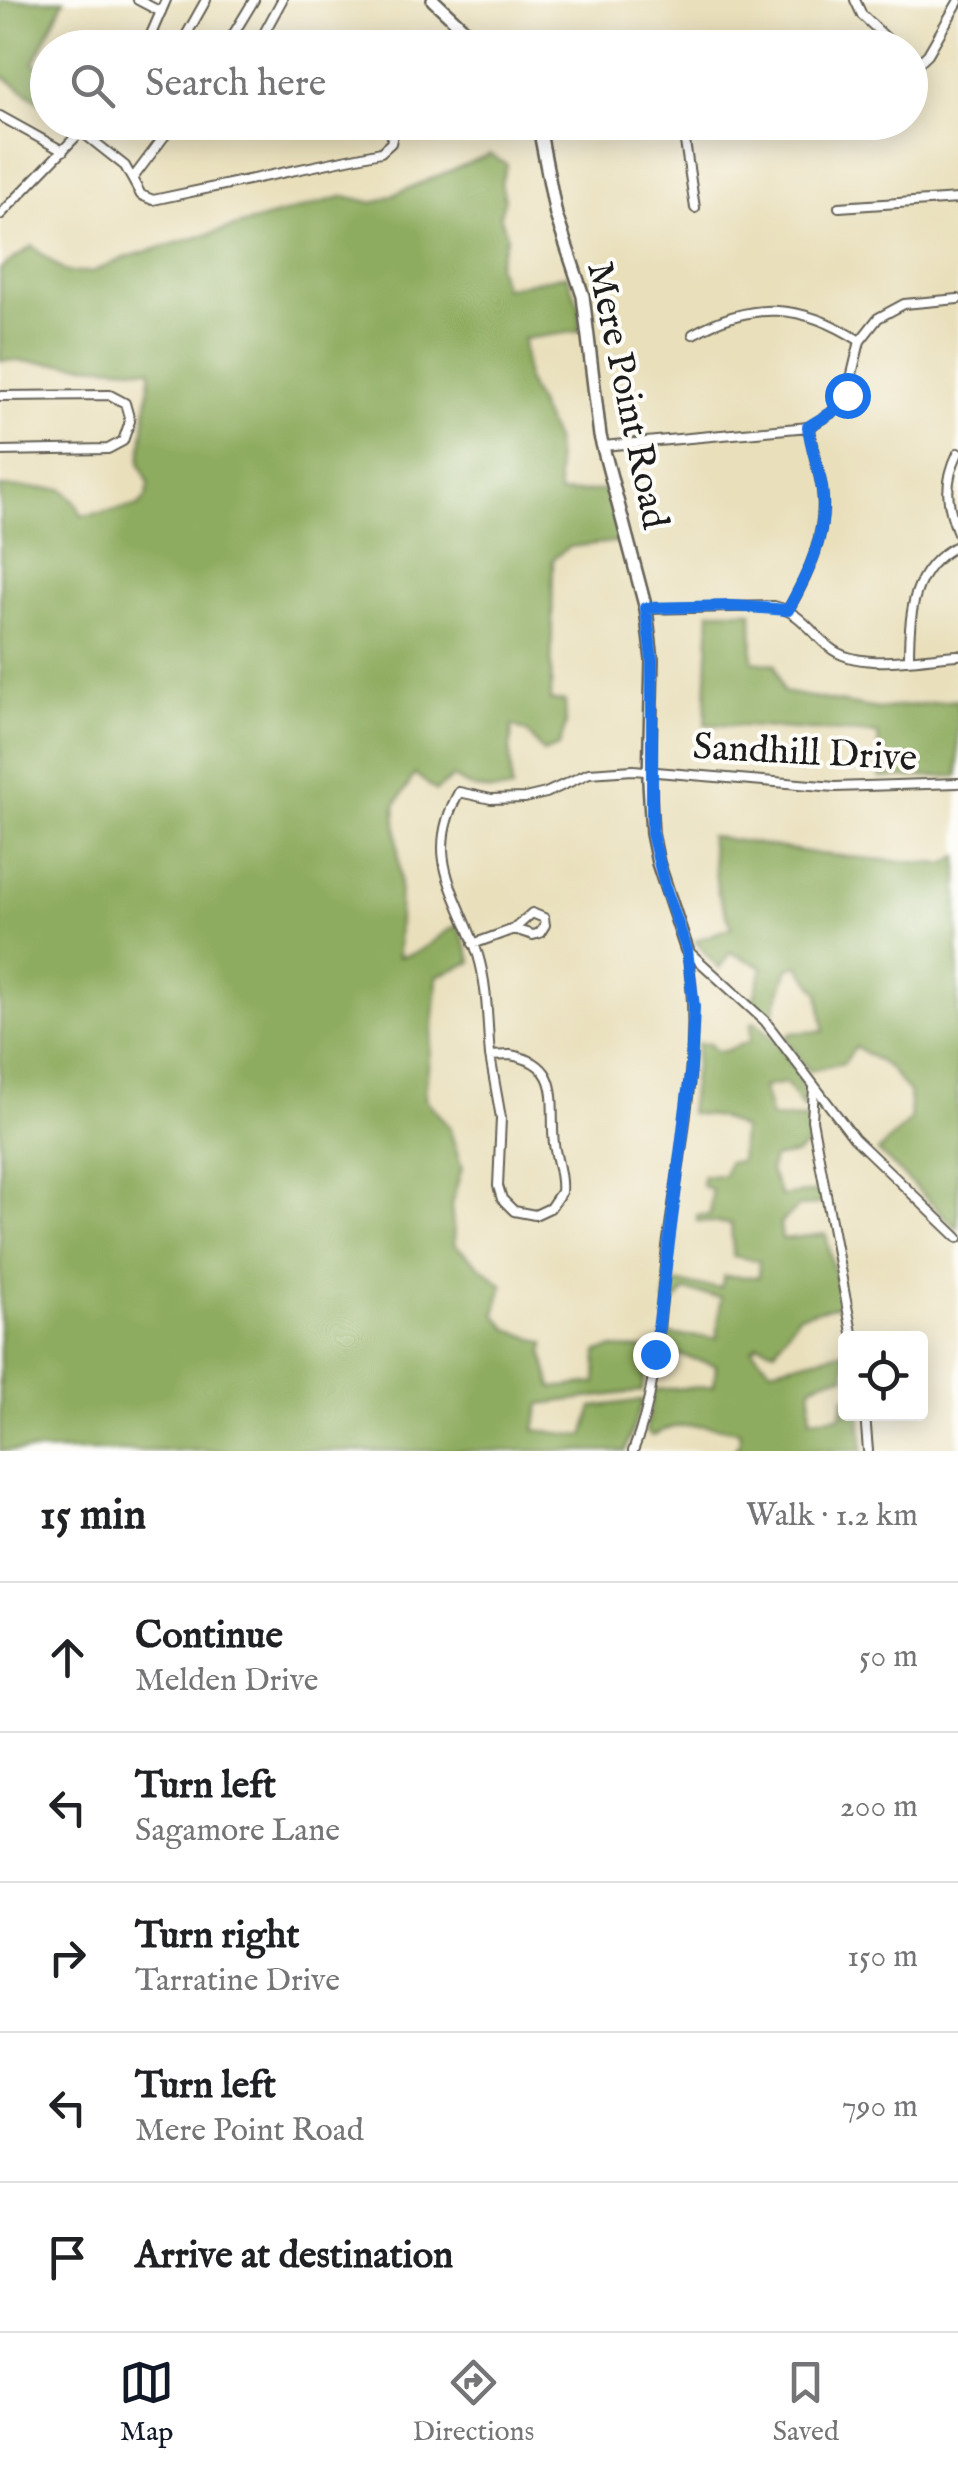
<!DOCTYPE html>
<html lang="en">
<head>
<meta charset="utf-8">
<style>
	:root { --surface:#fff; --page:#f6f6f6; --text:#202124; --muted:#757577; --line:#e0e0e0; --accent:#111827 }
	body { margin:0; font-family:"IM FELL English",serif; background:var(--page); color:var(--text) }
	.controls { position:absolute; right:30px; bottom:30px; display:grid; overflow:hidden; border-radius:10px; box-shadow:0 5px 25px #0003 }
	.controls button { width:90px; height:90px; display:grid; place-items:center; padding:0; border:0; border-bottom:2px solid var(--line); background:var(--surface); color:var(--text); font:50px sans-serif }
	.stop { position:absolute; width:30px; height:30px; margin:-22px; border:8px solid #1a73e8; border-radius:50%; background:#fff }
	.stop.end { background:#1a73e8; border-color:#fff; box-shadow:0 2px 10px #0008 }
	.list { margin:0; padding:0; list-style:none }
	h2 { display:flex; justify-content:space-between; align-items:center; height:130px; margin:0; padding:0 40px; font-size:42px }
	h2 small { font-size:32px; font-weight:400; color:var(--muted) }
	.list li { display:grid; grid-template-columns:65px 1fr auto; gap:30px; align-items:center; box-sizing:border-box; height:150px; padding:0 40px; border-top:2px solid var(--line) }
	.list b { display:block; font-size:38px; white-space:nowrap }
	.list p { margin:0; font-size:32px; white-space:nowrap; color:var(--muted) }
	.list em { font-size:32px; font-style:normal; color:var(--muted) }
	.icon { flex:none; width:55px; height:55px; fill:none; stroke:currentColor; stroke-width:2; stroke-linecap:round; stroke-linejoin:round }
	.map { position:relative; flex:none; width:958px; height:1451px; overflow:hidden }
	.search { position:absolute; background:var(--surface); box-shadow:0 5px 25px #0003; left:30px; right:30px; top:30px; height:110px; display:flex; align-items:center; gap:25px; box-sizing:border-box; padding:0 35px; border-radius:55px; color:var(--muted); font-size:38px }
	.sheet { height:880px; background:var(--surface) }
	nav { display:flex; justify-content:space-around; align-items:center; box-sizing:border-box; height:140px; border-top:2px solid var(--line); background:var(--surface); font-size:28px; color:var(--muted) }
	nav a { display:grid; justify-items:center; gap:5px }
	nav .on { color:var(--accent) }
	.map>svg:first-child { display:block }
	.forest { fill:#8eac5f; stroke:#55643e; stroke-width:2.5 }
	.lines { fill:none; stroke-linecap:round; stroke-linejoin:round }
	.street-casing { stroke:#646054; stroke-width:12 }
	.secondary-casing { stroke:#646054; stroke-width:16 }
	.street { stroke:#fff; stroke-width:8 }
	.secondary { stroke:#fff; stroke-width:11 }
	.route { stroke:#1a73e8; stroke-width:12 }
	.labels { text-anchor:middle; stroke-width:8; stroke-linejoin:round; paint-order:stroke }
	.street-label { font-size:38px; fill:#1c1c1c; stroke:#fdfcf7 }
</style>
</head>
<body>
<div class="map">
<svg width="958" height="1451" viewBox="0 0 958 1451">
	<rect width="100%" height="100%" fill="#fdfcf7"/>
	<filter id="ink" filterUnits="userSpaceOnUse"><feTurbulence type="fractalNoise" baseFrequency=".01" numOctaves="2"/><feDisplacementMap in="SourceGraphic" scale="20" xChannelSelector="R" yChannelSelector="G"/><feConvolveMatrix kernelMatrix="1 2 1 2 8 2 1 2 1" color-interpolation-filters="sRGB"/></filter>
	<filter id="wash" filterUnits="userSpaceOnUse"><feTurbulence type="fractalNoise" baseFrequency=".0048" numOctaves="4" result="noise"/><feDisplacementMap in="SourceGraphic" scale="40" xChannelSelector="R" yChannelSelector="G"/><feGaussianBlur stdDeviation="2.25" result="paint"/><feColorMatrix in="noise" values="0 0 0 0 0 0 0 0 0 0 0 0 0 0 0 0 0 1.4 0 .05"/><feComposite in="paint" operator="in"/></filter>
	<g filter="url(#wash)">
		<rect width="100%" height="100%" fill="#e9dfbb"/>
		<path class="forest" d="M0,0H64L34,63L47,73V107L0,74Z
			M490,154L507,165L501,183L505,199L500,215L507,236L497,265L504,288L567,275L580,308V331L523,339L527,381L555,440L559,494L605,490L623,541L569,547L553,559L551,701H565L566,724L559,746L543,752L527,732L512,726L510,752L512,790C491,792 469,791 453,777L436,791L415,774L395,806L400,880L398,957C428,953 432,937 458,925L472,962L437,976C436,1017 428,1057 425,1098L449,1127L462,1168L451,1205L455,1245L503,1285L495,1314L508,1329L545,1343L543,1353L552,1388L596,1383L597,1352L613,1348L650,1349L642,1391L540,1404L535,1430L584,1436L593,1407L643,1400L625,1451H0V487L63,489L76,503L82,516L138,506L146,497L149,484L140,463L151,369L0,360V269L32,246L65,272H92L127,257L345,196L374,203Z
			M710,611H752L753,661L775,664L783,692L878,709L958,700V776L880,778L878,734L705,724Z
			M710,836L819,854L894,861L945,864L958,856V1229L878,1151L911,1120L909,1093L889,1068L856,1047L844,1063L809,1071L786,1039L790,1033L824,1031L819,993L798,965L788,968L771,1020L753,1001L763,967L730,952L719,969L695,941L732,927L718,893Z
			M756,1022C784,1049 800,1067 806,1107L803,1108L786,1083L763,1087L771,1118L806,1119L811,1141L797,1154L773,1158L770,1171L781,1196L821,1191L822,1203L799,1207L780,1223L782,1239L826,1234L841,1305L798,1315L775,1350L758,1344L752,1349L771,1369L845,1351V1376L825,1379L811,1387L810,1419L840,1416L845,1395L846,1414H860L863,1451H734L740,1441L739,1431C711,1426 677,1419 652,1436L646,1431L654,1390L714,1386L716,1365L661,1350L663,1334L717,1338L721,1297L685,1291L675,1302L665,1301L668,1282L721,1288L724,1276L758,1277L759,1261L733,1256L731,1224L697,1221V1215H710L712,1189L702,1186L703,1176L724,1175L728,1162L740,1161L742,1128L718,1117L689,1113L698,1043L710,1044L715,1051H725L750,1041L751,1023Z"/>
	</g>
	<g filter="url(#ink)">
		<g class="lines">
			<defs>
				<path id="street" d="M138,0L161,12
					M855,0L862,15L897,48
					M151,34L175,48
					M145,48L166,0
					M179,48L206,0
					M225,48L254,0
					M256,48L282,0
					M910,71L928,54L958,2
					M0,116L63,151
					M682,122L695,208
					M82,132L125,166L141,195L153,200L381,152L391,143L396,122
					M541,133L645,122
					M133,178L175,122
					M839,207L958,199
					M0,215L90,122
					M693,334C753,300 803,304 860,341
					M0,396L110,395L125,403L130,421L123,441L108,449L0,451
					M603,446L809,427L831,413L847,395L860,341L878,318L904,304L958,299
					M958,453C944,482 946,504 958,533
					M646,609L774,606C800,612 810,631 829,647C858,672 922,657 958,655
					M788,610C810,572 827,534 822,489C819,468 811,448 809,427
					M909,658C909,613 912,568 958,545
					M532,913L544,918L545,925L540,933L533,935L514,929Z
					M473,944L514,929
					M687,950L765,1021L854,1138L958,1238
					M510,1055C565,1064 549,1103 554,1144C556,1160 563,1175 561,1192L550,1208L535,1215L514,1211L502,1199L498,1186L501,1118L490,1056Z
					M490,1056C487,1022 488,988 478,955C458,893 422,859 459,792L491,799L525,798L546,793L589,773L633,770L835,787L958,783
					M814,1088L812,1120L853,1338
					M865,1414L868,1451
					M633,1451C659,1388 659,1314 667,1247C680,1149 703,1049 687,950"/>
				<path id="secondary" d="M433,0L484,48
					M538,122L556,215L583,296L600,436L646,609L652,660L649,781L652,834L658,863L687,950"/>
			</defs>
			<use href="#street" class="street-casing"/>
			<use href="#secondary" class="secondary-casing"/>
			<use href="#street" class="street"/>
			<use href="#secondary" class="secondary"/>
		</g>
	</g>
	<g class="lines" filter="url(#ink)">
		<path class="route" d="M655,1354L691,1067L694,1007L687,950L666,890L652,834V660L646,608L734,606L788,610C809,572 828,534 822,489C819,468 811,448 808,427L831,413L847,395"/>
	</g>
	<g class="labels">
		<g class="street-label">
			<text transform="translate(629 395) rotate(78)" y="13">Mere Point Road</text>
			<text transform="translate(805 751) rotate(3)" y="13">Sandhill Drive</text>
		</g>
	</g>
</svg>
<div class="controls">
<button><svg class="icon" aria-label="locate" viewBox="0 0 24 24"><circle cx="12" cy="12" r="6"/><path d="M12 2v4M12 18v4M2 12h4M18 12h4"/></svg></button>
</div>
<div class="stop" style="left:847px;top:395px"></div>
<div class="stop end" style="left:655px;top:1354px"></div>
<div class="search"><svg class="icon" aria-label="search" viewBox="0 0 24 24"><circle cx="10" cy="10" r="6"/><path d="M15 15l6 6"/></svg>Search here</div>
</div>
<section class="sheet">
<h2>15 min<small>Walk · 1.2 km</small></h2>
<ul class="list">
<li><svg class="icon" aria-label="ahead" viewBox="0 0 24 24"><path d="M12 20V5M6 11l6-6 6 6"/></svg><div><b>Continue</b><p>Melden Drive</p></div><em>50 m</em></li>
<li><svg class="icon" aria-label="left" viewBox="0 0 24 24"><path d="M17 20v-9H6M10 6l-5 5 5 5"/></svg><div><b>Turn left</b><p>Sagamore Lane</p></div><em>200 m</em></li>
<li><svg class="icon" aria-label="right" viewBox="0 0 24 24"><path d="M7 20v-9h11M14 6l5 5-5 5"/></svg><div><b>Turn right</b><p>Tarratine Drive</p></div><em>150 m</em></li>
<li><svg class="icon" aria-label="left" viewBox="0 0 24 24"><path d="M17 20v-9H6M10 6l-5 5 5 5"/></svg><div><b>Turn left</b><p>Mere Point Road</p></div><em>790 m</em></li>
<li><svg class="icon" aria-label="arrive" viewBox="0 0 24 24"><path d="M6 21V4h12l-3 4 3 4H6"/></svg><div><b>Arrive at destination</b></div></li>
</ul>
</section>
<nav>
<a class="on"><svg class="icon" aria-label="map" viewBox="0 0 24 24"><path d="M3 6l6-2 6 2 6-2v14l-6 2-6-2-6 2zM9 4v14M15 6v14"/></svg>Map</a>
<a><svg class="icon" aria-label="directions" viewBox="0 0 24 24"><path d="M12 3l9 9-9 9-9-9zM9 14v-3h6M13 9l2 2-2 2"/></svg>Directions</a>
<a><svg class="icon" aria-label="saved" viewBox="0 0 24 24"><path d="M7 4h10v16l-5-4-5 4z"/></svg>Saved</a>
</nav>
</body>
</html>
